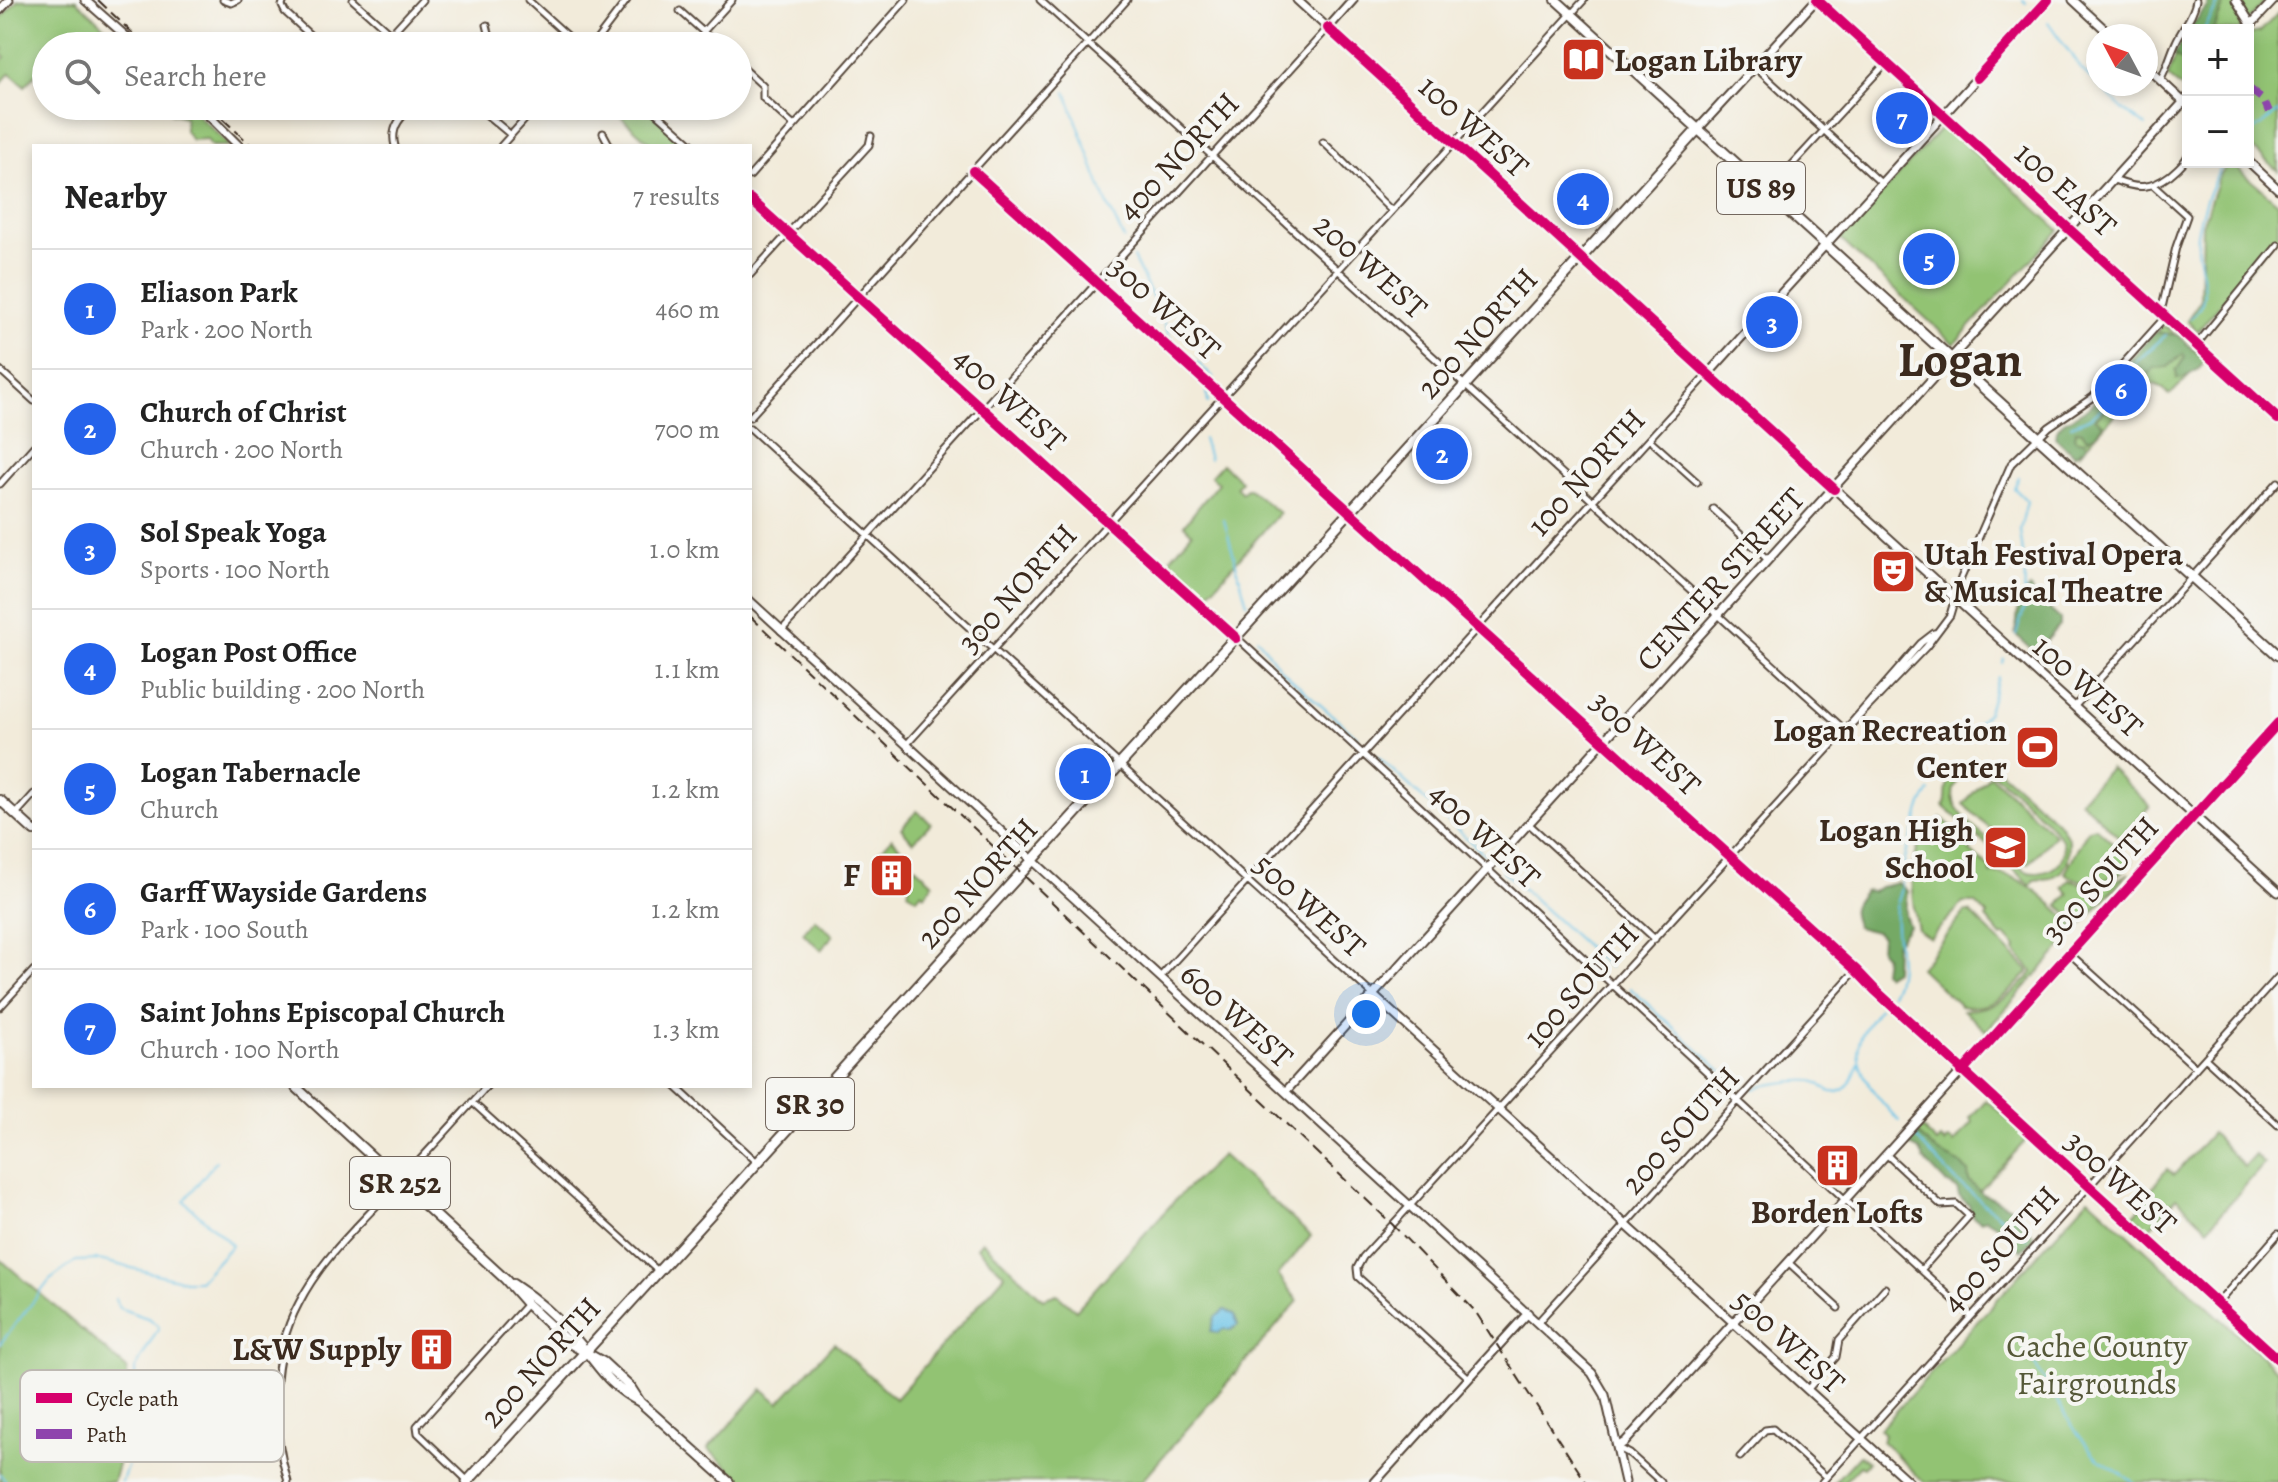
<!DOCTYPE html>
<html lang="en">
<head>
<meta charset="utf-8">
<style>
	:root { --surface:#fff; --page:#f2f2f2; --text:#222; --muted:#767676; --line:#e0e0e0; --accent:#2563eb }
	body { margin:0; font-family:Alegreya,serif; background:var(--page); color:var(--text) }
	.controls { position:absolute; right:24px; top:24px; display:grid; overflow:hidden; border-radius:0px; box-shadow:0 4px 12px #0003 }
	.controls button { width:72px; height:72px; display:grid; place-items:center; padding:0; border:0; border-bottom:2px solid var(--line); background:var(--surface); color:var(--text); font:40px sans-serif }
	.compass { position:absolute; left:2086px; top:24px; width:72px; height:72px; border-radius:50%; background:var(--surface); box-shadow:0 4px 12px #0003; rotate:311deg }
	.you { position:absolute; left:1366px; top:1014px; width:28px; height:28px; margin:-20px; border:6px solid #fff; border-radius:50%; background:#1a73e8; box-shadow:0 0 0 12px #1a73e833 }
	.badge { display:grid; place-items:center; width:52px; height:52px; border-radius:50%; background:var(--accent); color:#fff; font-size:26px; font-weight:700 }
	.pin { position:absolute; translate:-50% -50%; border:4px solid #fff; box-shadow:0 2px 8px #0006 }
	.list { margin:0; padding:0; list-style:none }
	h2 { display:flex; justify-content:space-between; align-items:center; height:104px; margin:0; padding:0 32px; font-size:34px }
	h2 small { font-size:26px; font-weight:400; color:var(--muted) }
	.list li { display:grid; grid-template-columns:52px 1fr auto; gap:24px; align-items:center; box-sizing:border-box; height:120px; padding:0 32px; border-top:2px solid var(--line) }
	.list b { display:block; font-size:30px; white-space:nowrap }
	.list p { margin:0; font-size:26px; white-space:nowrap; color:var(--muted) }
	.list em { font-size:26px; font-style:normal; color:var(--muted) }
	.icon { flex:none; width:44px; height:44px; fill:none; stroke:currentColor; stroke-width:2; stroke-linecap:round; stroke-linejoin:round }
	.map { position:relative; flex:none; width:2278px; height:1482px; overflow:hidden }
	.search { position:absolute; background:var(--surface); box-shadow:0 4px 12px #0003; left:32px; top:32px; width:720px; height:88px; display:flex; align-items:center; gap:20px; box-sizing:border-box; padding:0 28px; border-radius:44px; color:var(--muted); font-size:30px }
	.panel { position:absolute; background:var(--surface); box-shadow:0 4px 12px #0003; left:32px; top:144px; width:720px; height:944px; border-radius:0px }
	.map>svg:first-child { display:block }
	.green { fill:#92c373; stroke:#667648; stroke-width:2; fill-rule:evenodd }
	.forest { fill:#75a965; stroke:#586a42; stroke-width:2 }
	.water { fill:#69c3e7; stroke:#527682; stroke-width:2 }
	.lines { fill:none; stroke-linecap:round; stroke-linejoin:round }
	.stream { stroke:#69c3e7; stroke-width:2 }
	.street-casing { stroke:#56473a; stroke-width:9 }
	.secondary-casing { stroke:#56473a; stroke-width:11 }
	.primary-casing { stroke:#56473a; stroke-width:12 }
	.highway-casing { stroke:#56473a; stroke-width:13 }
	.street { stroke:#fff; stroke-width:5 }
	.secondary { stroke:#fff; stroke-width:7 }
	.primary { stroke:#fff; stroke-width:8 }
	.highway { stroke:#fff; stroke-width:9 }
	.rail { stroke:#3b2a1e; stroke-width:2; stroke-dasharray:12 6; stroke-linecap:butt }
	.quiet { stroke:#8e44ad; stroke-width:8; stroke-dasharray:16 8; stroke-linecap:butt }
	.cycleway-casing { stroke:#f6f6f2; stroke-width:15 }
	.cycleway { stroke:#d6006c; stroke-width:10 }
	.labels { text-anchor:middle; stroke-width:8; stroke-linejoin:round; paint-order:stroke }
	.shield { fill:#f6f6f2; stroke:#73675e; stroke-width:2 }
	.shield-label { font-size:30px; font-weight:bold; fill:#3b2a1e }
	.poi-label { font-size:32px; font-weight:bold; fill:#3b2a1e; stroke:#f6f6f2; text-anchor:end }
	.street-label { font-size:32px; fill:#3b2a1e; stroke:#f6f6f2 }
	.park-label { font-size:32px; fill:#555838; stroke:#f6f6f2 }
	.town-label { font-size:48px; font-weight:bold; fill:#3b2a1e; stroke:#f6f6f2 }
	.key { fill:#f6f6f2; stroke:#beb9b2; stroke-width:2 }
	.key-label { font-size:22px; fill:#3b2a1e }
</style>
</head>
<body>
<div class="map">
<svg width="2278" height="1482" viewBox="0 0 2278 1482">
	<rect width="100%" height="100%" fill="#f6f6f2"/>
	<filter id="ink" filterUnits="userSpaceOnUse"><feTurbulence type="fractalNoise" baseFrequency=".0125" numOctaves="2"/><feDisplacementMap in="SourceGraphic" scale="16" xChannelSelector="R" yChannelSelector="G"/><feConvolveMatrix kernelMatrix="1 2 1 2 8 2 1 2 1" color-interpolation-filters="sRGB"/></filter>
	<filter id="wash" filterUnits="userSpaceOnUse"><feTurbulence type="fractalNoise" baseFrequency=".006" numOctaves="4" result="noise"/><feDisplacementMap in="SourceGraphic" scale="32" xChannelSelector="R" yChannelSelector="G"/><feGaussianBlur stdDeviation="1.8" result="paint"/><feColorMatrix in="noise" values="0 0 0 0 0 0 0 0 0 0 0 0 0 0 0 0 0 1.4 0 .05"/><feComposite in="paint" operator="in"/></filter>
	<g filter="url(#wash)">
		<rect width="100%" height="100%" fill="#f2ebda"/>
		<path class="green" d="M18,0H76L115,36L117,45L73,46L66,40L61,46H46V62L25,86L10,73L0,84V62L5,57L1,53L4,49L0,45V19Z
			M2215,0H2266L2239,30H2191Z
			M2278,13V171L2248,144V38L2251,34L2260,32Z
			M2188,33V88L2185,91L2168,77L2181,42Z
			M173,106H188L230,146H211L207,139L192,140L185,131V117L171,113Z
			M609,106H643L689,146H653Z
			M1944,125L2059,230L1954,344L1840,239Z
			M2229,162L2278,203V235L2198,331L2187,320L2200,301L2202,225L2218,179Z
			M2162,326L2167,327L2199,357L2189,368V376L2170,395C2160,386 2155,381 2141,385L2079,454L2058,434L2088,411Z
			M1222,464L1241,481L1236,487L1242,493L1248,488L1279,513L1207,595L1169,560L1192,533L1184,525L1218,483L1211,476Z
			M1093,747L1112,763L1078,802L1058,785Z
			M1982,761L1992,764L2061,825L2069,840L2068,861L2062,871L2051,878L2035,880L2031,885L1944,806C1948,799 1945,795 1947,787C1951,770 1966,763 1982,761ZM1972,770C1978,770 1985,769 1990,772C2000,777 2059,831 2062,840C2070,865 2045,878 2025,871C2008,856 1965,823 1956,806C1948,790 1958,776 1972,770Z
			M2110,768L2150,806L2120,838L2080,800Z
			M1990,775L2055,835L2028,864L1963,804Z
			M917,811L931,823L913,842L901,828Z
			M1942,818L1956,831L1953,834L1971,850L1970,852L1990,867L1991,874C2023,871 2053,906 2075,926L2071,931L2074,933L1986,1031L1963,1010C1995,1010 2014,995 2033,972L2015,951L2016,947L2005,935L2002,937L1986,918L1988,915L1974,903H1963L1930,938L1918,930C1910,890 1907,871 1924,832L1926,833Z
			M2095,827L2133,861C2116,882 2088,889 2065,873L2088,829Z
			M892,838L908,857L904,861L878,856V853Z
			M914,866L933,883L925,895L922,892L917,898L908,892Z
			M2129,873L2081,925L2058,905L2069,894L2063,887L2070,880C2093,889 2109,886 2129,873Z
			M1965,912H1970L2029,971C2010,994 1991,1011 1960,1006L1920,968Z
			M815,919L833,935L821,950L803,933Z
			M1986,1100L2029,1137L1978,1193L1915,1135L1922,1128L1937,1143L1941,1139L1945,1143L1949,1139L1954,1143L1973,1122L1970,1118Z
			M2212,1133L2244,1167L2255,1155L2264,1164L2208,1228L2176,1198L2148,1230L2133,1216L2146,1201L2143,1199L2167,1169L2174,1175Z
			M1222,1155L1311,1236L1278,1275L1298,1301L1141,1482H745L708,1449L762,1389L779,1403L834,1343L895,1399L1005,1275L977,1247L982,1241L1043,1299L1057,1294L1076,1310L1177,1198Z
			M2089,1198L2278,1371V1482H1924L1882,1441L1885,1434L1880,1429Z
			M0,1259L127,1369V1433L113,1482H0Z
			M1859,1455L1868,1462L1863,1467L1859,1465L1844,1482H1834Z"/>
		<path class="forest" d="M2207,0H2226L2213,30H2188L2207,7Z
			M2188,30V63H2185L2174,55Z
			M2155,332L2177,335L2206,360L2199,369L2183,378L2177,379L2176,371L2185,357L2183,354L2168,367L2154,368L2139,386L2131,385C2117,396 2110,409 2095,418L2103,424L2096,434L2087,439L2082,431L2076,430L2075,439L2085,441L2086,447L2074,455L2055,437C2058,419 2074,419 2086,409C2111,387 2132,356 2155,332Z
			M2030,588L2036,597L2060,619V626C2050,635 2045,645 2035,652L2015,634C2020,616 2013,601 2030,588Z
			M1898,883L1907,891L1905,915L1909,926L1895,944L1894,970L1886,975L1883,971L1885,956L1880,950L1881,937L1876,932L1857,927C1849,910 1852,905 1864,891L1873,892L1880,887Z
			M1916,1133L1939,1153L1960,1163L1968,1172L1969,1181L1983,1194L2009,1206L2018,1214V1221L2032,1233L2034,1240L2022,1250L2016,1246L2012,1235L1986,1219L1981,1221L1973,1217L1969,1205L1959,1196L1957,1189L1946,1183L1925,1161L1920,1151L1906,1144L1907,1139Z"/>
		<path class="water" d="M1225,1310L1234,1314L1238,1325L1231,1330L1223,1329L1218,1333L1211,1331L1215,1317Z"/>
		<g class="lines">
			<path class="stream" d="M2023,0L2026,3
				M2048,22L2081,69L2125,111L2146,126
				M2204,30L2220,0
				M2185,55L2188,51
				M1066,92L1106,201L1124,239
				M2248,135L2278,112
				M1133,258L1155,302L1170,338L1213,377
				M2190,318C2219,298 2193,262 2197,234C2201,210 2212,183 2224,162
				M1207,393L1208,403
				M2071,425L2089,418L2105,406L2137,361L2166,335
				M1203,439L1209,459
				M1224,520L1247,604
				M2016,635L2024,609L2025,569L2020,530L2027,501L2014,488L2019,477
				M1257,637L1281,670L1357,737
				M2003,663L2004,659
				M1974,727L1988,712L1998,677
				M1377,756L1484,854
				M1503,871L1609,967
				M1630,988L1718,1068L1744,1085
				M1891,994C1907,967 1893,938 1896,909C1897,901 1902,893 1902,885C1903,861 1904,859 1912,837C1919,819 1917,809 1930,791
				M1879,1008C1873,1017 1865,1026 1861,1036C1849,1068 1879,1100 1899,1121
				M1754,1089C1766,1084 1805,1078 1816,1082C1822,1084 1825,1091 1832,1092C1848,1095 1854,1075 1859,1063
				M1915,1137L1956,1181L2027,1238
				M115,1299L119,1308L150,1319L159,1327L135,1369L137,1436L122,1482
				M2024,1332L2023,1343L2030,1357L2077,1433L2098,1459L2134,1482
				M0,1344L50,1280L76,1261L99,1260L185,1281H199L232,1245L184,1201L216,1161
				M0,1474L6,1482"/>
		</g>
	</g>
	<g filter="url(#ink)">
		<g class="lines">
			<defs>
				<path id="street" d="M223,0L231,3L238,0
					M284,0L282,6L285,12L322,46
					M353,0L391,34
					M528,0L579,46
					M1040,0L1845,730
					M680,11L719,46
					M487,25L490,37L489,46
					M703,32L732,0
					M380,46L422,0
					M592,46L627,0
					M738,63L763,86V98L794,126
					M1755,67L1882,184
					M2160,80C2167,68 2170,55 2176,42C2182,28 2194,16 2196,0
					M453,106L481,110L511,135
					M649,106L694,146
					M603,133L610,146
					M1323,142C1347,164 1368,189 1392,211
					M395,146C390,128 401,113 418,106
					M501,146L537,106
					M973,171L1856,970L1875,990L2278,1359
					M750,176L906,0
					M2114,180C2136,189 2150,190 2170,175C2177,169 2184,164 2188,155
					M2154,186L2187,216L2176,247L2161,312
					M1767,192L1886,63
					M750,199L1194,598L1971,1316
					M750,275L869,145L871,136
					M2197,344L2278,245
					M0,370L34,401
					M750,417L1127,0
					M750,428L1373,995
					M1649,439L1697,482
					M0,484L34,446
					M1713,509L1768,560
					M781,631L1328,28
					M2075,706L2278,482
					M1848,728L1926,647L1950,615L1961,578L2011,464L2049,427L2093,397L2166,316
					M906,745L1584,0
					M16,814L34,794
					M1529,824L1655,939
					M2069,953L2196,1068
					M1160,977L1708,374
					M0,1007L34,970
					M2205,1058L2278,1125
					M675,1086L757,1162
					M472,1102L658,1271
					M1887,1155L1941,1205L1956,1204L1969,1216L1921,1270
					M1789,1263L1838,1308
					M2217,1304L2278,1234
					M1538,1322L1856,970
					M1469,1378L1358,1277L1357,1268L1363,1257L1839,737L1921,643L1934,633
					M1807,1390L1836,1357L1839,1340L1885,1288
					M1617,1447L1630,1454L1661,1482
					M1740,1457L1765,1430L1773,1429L1826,1477
					M467,1480L418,1433L417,1426L527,1304
					M288,1482C271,1425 270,1357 299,1303C323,1256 365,1219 400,1181C430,1150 458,1118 487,1086
					M1822,1482L2278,977"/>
				<path id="secondary" d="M85,0L137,46
					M1297,0L2278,892
					M1817,0L2278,419
					M2073,0L2112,36
					M2236,0L2251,24
					M0,10L9,0
					M1328,28L1353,0
					M2246,30L2274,0
					M2146,67L2188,106
					M199,106L239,146
					M1698,129L1816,0
					M2248,161L2278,189
					M1708,374L2048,0
					M750,601L1592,1373L1605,1395L1625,1482
					M1373,995L1909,1482
					M1286,1091L2188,97
					M1617,1447L1625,1442L2278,723
					M1375,1482L1528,1313"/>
				<path id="primary" d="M1556,0L1698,129
					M0,800L34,831
					M295,1086L505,1279L527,1304L569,1343L603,1362L631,1388L640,1402L729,1482
					M513,1284C535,1298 557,1317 574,1337C598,1363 605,1384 640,1402"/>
				<path id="highway" d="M467,1482L1698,129L2278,655"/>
			</defs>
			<use href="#street" class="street-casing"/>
			<use href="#secondary" class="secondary-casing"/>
			<use href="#primary" class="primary-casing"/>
			<use href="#highway" class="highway-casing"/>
			<use href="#street" class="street"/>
			<use href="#secondary" class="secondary"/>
			<use href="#primary" class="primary"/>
			<use href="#highway" class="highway"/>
			<path class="rail" d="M98,0L146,46
				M209,106L252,146
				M750,616L1392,1224L1475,1311L1586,1482"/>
			<path class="quiet" d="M2248,88L2264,100L2269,112"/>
			<defs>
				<path id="cycleway" d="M1817,0L2278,419
					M1328,28L1834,489
					M1977,78L2048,0
					M973,171L1856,970L1875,990L2278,1359
					M750,199L1236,638
					M1962,1072L2278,723"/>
			</defs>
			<use href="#cycleway" class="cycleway-casing"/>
			<use href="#cycleway" class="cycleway"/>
		</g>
	</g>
	<defs>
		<symbol id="library-square" viewBox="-11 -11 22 22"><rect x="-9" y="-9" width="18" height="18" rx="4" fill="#c8321e" stroke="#f6f6f2"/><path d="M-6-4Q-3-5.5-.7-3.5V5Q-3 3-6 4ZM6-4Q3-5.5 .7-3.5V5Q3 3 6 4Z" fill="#fff"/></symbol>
		<symbol id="theatre-square" viewBox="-11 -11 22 22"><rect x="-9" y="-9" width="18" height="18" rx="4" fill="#c8321e" stroke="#f6f6f2"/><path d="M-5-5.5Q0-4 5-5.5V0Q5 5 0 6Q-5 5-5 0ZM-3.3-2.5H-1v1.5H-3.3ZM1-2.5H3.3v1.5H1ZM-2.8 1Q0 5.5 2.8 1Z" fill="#fff"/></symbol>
		<symbol id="stadium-square" viewBox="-11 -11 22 22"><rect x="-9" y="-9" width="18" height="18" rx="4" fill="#c8321e" stroke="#f6f6f2"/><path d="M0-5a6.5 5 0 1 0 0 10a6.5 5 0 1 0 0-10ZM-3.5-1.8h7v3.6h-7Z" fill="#fff"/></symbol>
		<symbol id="school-square" viewBox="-11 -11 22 22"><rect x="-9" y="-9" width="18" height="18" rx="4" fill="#c8321e" stroke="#f6f6f2"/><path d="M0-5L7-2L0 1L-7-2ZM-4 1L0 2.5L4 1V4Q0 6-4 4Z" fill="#fff"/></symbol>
		<symbol id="building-square" viewBox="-11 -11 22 22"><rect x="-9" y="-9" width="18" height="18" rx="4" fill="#c8321e" stroke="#f6f6f2"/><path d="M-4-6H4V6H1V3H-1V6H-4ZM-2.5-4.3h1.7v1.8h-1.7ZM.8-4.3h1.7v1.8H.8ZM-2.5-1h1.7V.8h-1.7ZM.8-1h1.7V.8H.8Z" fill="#fff"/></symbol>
	</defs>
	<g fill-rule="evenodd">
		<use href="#library-square" x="1558" y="34" width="51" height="51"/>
		<use href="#theatre-square" x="1868" y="546" width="51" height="51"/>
		<use href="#stadium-square" x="2012" y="722" width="51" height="51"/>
		<use href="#school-square" x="1980" y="822" width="51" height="51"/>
		<use href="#building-square" x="866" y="850" width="51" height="51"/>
		<use href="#building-square" x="1812" y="1140" width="51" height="51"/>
		<use href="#building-square" x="406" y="1324" width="51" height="51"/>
	</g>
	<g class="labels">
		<g class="shield">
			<rect x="1717" y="162" width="88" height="52" rx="6"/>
			<rect x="766" y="1078" width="88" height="52" rx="6"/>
			<rect x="350" y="1157" width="100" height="52" rx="6"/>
		</g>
		<g class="shield-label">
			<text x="1761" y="198">US 89</text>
			<text x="810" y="1114">SR 30</text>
			<text x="400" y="1193">SR 252</text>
		</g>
		<g class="poi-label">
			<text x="1614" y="71" text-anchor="start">Logan Library</text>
			<text x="1924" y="565" text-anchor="start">Utah Festival Opera<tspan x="1924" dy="37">&amp; Musical Theatre</tspan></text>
			<text x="2007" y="741">Logan Recreation<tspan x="2007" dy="37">Center</tspan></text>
			<text x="1974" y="841">Logan High<tspan x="1974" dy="37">School</tspan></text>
			<text x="860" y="886">F</text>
			<text x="1837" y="1223" text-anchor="middle">Borden Lofts</text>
			<text x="401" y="1360">L&amp;W Supply</text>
		</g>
		<g class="street-label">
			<text transform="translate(1474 126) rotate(42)" y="11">100 WEST</text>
			<text transform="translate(1178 156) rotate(-47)" y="11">400 NORTH</text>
			<text transform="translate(2066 189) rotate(42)" y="11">100 EAST</text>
			<text transform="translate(1371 266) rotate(42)" y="11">200 WEST</text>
			<text transform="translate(1165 308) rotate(42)" y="11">300 WEST</text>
			<text transform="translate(1477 333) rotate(-48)" y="11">200 NORTH</text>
			<text transform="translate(1010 399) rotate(42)" y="11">400 WEST</text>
			<text transform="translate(1586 472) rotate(-48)" y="11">100 NORTH</text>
			<text transform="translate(1720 579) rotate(-48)" y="11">CENTER STREET</text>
			<text transform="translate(1017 588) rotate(-48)" y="11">300 NORTH</text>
			<text transform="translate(2088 686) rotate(42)" y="11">100 WEST</text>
			<text transform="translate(1646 743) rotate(43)" y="11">300 WEST</text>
			<text transform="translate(1485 835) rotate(43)" y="11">400 WEST</text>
			<text transform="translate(2100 879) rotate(-48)" y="11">300 SOUTH</text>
			<text transform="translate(977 883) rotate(-48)" y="11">200 NORTH</text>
			<text transform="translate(1310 905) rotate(42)" y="11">500 WEST</text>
			<text transform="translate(1581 985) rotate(-48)" y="11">100 SOUTH</text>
			<text transform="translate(1237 1015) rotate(42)" y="11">600 WEST</text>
			<text transform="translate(1680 1130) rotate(-48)" y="11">200 SOUTH</text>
			<text transform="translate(2121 1182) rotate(42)" y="11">300 WEST</text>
			<text transform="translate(2000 1249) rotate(-48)" y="11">400 SOUTH</text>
			<text transform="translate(1789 1341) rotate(42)" y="11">500 WEST</text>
			<text transform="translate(540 1362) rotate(-48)" y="11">200 NORTH</text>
		</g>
		<g class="park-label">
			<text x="2097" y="1357">Cache County<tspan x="2097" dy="37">Fairgrounds</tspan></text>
		</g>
		<g class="town-label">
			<text x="1960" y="376">Logan</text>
		</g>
	</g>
	<rect x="20" y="1370" width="264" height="92" rx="12" class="key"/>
	<rect x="36" y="1393" width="36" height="10" fill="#d6006c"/>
	<rect x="36" y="1429" width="36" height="10" fill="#8e44ad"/>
	<g class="key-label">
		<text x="86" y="1406">Cycle path</text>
		<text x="86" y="1442">Path</text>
	</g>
</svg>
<div class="controls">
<button>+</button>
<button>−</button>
</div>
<svg class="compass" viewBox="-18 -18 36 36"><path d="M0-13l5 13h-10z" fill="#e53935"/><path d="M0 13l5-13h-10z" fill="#767676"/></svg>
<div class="you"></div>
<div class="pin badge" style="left:1085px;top:774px">1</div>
<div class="pin badge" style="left:1442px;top:454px">2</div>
<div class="pin badge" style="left:1772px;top:322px">3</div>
<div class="pin badge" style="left:1583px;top:199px">4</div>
<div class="pin badge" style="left:1929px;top:259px">5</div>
<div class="pin badge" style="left:2121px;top:390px">6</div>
<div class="pin badge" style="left:1902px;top:118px">7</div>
<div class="search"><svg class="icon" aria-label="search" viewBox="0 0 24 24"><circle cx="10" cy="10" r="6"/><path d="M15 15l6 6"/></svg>Search here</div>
<section class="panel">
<h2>Nearby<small>7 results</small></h2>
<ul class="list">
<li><span class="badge">1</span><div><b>Eliason Park</b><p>Park · 200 North</p></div><em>460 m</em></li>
<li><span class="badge">2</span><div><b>Church of Christ</b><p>Church · 200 North</p></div><em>700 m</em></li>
<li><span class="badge">3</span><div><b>Sol Speak Yoga</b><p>Sports · 100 North</p></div><em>1.0 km</em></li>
<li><span class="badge">4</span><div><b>Logan Post Office</b><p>Public building · 200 North</p></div><em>1.1 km</em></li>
<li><span class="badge">5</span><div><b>Logan Tabernacle</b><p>Church</p></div><em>1.2 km</em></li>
<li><span class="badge">6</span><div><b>Garff Wayside Gardens</b><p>Park · 100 South</p></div><em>1.2 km</em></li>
<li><span class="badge">7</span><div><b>Saint Johns Episcopal Church</b><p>Church · 100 North</p></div><em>1.3 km</em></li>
</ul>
</section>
</div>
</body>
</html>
